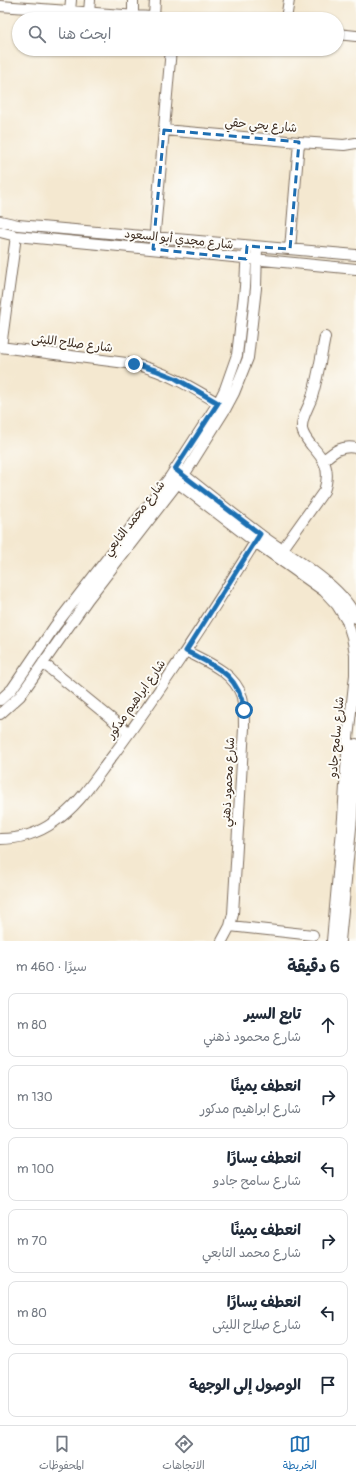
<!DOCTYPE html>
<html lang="ar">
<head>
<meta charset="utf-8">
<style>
	:root { --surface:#fff; --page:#f6f6f7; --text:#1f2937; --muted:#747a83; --line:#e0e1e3; --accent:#1f6fb2 }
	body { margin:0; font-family:Pangolin,"Playpen Sans Arabic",sans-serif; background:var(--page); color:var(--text); direction:rtl }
	.stop { position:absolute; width:12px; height:12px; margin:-9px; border:3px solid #1f6fb2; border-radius:50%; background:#fff }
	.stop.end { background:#1f6fb2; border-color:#fff; box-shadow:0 1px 4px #0008 }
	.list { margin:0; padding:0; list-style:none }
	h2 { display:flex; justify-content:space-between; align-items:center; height:52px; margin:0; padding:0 16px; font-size:17px }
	h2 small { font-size:13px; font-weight:400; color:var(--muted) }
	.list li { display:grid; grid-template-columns:26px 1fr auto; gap:12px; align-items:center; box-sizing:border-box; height:64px; margin:0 8px 8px; padding:0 8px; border:1px solid var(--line); border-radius:8px }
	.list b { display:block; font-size:15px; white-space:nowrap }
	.list p { margin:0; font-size:13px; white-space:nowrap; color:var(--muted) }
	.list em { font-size:13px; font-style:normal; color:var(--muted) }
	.icon { flex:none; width:22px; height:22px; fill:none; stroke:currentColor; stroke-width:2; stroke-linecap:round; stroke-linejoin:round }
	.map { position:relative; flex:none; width:356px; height:941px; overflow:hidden; direction:ltr }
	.search { position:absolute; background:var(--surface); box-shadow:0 1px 3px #0004; left:12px; right:12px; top:12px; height:44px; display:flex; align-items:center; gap:10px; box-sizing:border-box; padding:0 14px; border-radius:22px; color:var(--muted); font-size:15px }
	.sheet { height:484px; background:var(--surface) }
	nav { display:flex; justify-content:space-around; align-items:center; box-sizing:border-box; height:56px; border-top:1px solid var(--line); background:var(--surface); font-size:11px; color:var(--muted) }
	nav a { display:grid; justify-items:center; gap:2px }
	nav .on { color:var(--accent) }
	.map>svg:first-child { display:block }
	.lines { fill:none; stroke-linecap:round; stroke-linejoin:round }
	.minor-casing { stroke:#7c6c5c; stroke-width:12 }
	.minor { stroke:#fff; stroke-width:10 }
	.route { stroke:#1f6fb2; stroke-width:5 }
	.marked { fill:none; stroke:#1f6fb2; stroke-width:3; stroke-dasharray:8 5; stroke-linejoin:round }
	.labels { text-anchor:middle; stroke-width:4; stroke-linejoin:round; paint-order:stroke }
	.street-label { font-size:12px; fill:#3b2a1e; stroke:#fdfcf7 }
</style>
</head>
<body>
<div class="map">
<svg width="356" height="941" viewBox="0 0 356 941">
	<rect width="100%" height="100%" fill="#fdfcf7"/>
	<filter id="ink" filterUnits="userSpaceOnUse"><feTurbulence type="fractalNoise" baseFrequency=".025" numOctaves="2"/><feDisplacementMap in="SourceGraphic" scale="8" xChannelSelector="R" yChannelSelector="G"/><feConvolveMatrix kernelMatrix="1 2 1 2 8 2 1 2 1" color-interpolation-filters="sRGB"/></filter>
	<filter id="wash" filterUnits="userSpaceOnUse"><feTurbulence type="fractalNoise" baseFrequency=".012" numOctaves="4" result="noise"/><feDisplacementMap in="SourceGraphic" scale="16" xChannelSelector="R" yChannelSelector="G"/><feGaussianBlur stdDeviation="0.9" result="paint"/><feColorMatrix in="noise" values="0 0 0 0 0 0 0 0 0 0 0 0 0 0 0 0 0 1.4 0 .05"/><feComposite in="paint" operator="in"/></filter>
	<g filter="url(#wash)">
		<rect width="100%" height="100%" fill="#f4e8d0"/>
	</g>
	<g filter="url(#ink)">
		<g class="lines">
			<defs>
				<path id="minor" d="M0,6L178,19
					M70,11L71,0
					M89,12L90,0
					M133,15V0
					M154,17L155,0
					M286,19L289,0
					M337,34L356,36
					M164,130L299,142L344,145L356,143
					M0,221L18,225L356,255
					M0,232L16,236L356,269
					M154,243L171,49
					M290,249L299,142
					M0,347L134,364C169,373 193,388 223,406
					M1,347L16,236
					M324,460C334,451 342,445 356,448
					M179,471C206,492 233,514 261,535C289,556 343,585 356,618
					M170,477L255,542L324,591L337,605L347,621L352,637L355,654V675L348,738L343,818L332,941
					M282,550L324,491C331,470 325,460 311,445C307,440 303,435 302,429C301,417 309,407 312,397C318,377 321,357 325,337
					M186,651C207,662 234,672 242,697C244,707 244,718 244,728L233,914L230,926L222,941
					M43,663L129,733
					M0,700L12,689L55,626L170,477L218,403L225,389L237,355L245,287L247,246
					M0,714L20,696L88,599L184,475L226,408L234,393L248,358L256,288L257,247
					M0,839C19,839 39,833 54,822C79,806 96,777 114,754C166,683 214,609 260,534
					M230,926L313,935
					M340,941L352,818L356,744"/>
			</defs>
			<use href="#minor" class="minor-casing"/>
			<use href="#minor" class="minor"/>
		</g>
	</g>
	<g class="lines" filter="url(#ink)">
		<path class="route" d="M134,364L155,370L175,378L218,403L175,469L260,534L186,651C216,667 238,673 244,710"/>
	</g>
	<path class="marked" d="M164,130L299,142L290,249L247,246L246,259L153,249Z"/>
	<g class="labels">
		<g class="street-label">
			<text transform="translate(261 125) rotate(5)" y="4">شارع يحي حقي</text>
			<text transform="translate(179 239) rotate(6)" y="4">شارع مجدي أبو السعود</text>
			<text transform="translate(72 343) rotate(7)" y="4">شارع صلاح الليثى</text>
			<text transform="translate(134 518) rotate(-52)" y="4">شارع محمد التابعي</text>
			<text transform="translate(136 699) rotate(-55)" y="4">شارع ابراهيم مدكور</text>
			<text transform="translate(336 737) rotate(-85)" y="4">شارع سامح جادو</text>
			<text transform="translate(228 782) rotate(-87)" y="4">شارع محمود ذهني</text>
		</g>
	</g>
</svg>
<div class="stop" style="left:244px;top:710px"></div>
<div class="stop end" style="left:134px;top:364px"></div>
<div class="search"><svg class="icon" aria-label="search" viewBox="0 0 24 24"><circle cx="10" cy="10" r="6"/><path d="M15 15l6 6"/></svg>ابحث هنا</div>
</div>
<section class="sheet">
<h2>6 دقيقة<small>سيرًا · 460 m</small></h2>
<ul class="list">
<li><svg class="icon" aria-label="ahead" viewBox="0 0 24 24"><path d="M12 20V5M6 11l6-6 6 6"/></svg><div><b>تابع السير</b><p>شارع محمود ذهني</p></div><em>80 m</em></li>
<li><svg class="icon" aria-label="right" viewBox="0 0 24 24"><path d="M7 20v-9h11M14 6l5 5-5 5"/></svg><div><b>انعطف يمينًا</b><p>شارع ابراهيم مدكور</p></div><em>130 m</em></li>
<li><svg class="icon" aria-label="left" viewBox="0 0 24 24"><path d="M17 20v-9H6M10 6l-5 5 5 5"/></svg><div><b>انعطف يسارًا</b><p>شارع سامح جادو</p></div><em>100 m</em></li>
<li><svg class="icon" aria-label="right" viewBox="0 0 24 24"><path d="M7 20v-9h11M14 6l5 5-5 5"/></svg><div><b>انعطف يمينًا</b><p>شارع محمد التابعي</p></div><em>70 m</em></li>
<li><svg class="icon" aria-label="left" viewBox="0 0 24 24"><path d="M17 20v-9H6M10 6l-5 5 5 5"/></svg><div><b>انعطف يسارًا</b><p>شارع صلاح الليثى</p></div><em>80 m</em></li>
<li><svg class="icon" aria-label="arrive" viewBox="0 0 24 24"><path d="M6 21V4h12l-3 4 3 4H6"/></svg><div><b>الوصول إلى الوجهة</b></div></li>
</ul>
</section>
<nav>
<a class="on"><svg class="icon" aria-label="map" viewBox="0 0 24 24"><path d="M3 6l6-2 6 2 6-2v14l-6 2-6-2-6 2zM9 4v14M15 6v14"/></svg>الخريطة</a>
<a><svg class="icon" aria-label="directions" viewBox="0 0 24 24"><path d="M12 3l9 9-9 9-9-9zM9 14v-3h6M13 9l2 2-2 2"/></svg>الاتجاهات</a>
<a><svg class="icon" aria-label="saved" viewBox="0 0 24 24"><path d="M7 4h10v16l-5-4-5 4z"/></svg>المحفوظات</a>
</nav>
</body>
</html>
